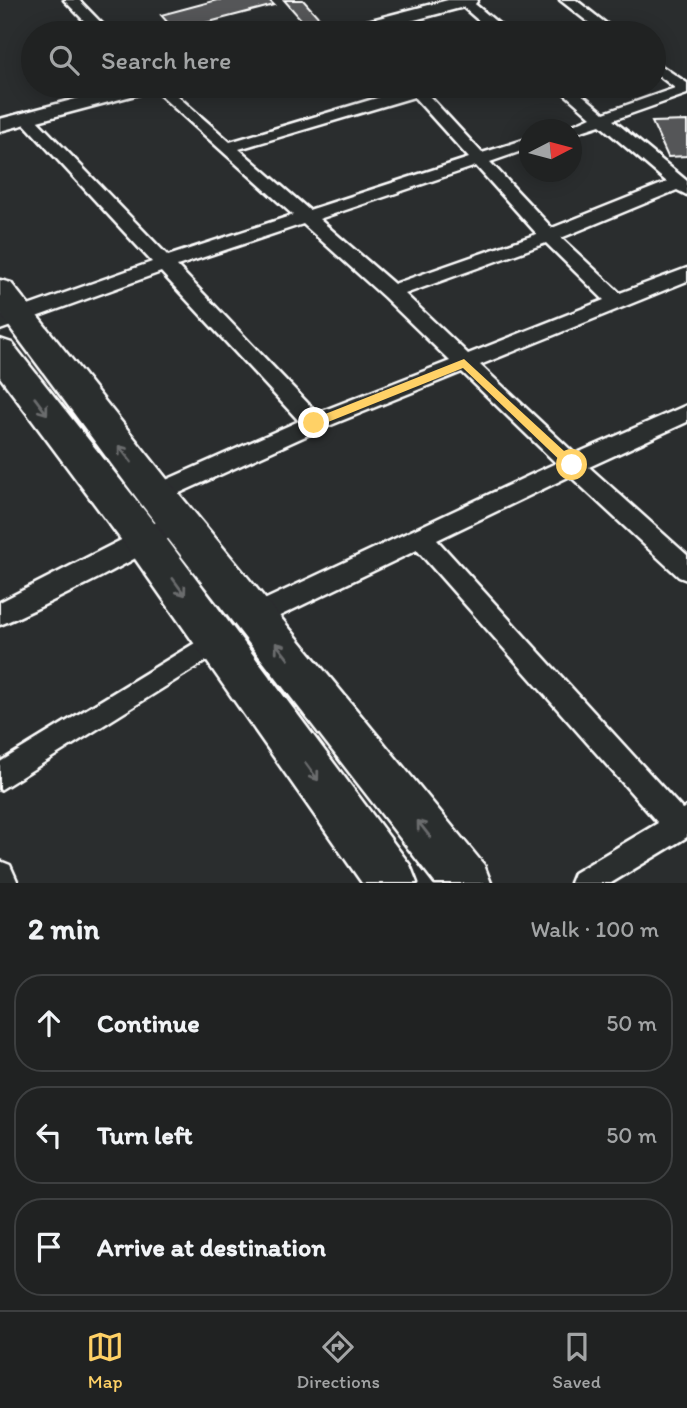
<!DOCTYPE html>
<html lang="en">
<head>
<meta charset="utf-8">
<style>
	:root { --surface:#202222; --page:#282a2a; --text:#f1f3f6; --muted:#a2a4a5; --line:#3d3f40; --accent:#ffd166 }
	body { margin:0; font-family:Itim,sans-serif; background:var(--page); color:var(--text) }
	.compass { position:absolute; left:519px; top:119px; width:63px; height:63px; border-radius:50%; background:var(--surface); box-shadow:0 4px 18px #0003; rotate:84deg }
	.stop { position:absolute; width:21px; height:21px; margin:-16px; border:5px solid #ffd166; border-radius:50%; background:#fff }
	.stop.end { background:#ffd166; border-color:#fff; box-shadow:0 2px 7px #0008 }
	.list { margin:0; padding:0; list-style:none }
	h2 { display:flex; justify-content:space-between; align-items:center; height:91px; margin:0; padding:0 28px; font-size:30px }
	h2 small { font-size:23px; font-weight:400; color:var(--muted) }
	.list li { display:grid; grid-template-columns:46px 1fr auto; gap:21px; align-items:center; box-sizing:border-box; height:98px; margin:0 14px 14px; padding:0 14px; border:2px solid var(--line); border-radius:28px }
	.list b { display:block; font-size:26px; white-space:nowrap }
	.list em { font-size:23px; font-style:normal; color:var(--muted) }
	.icon { flex:none; width:38px; height:38px; fill:none; stroke:currentColor; stroke-width:2; stroke-linecap:round; stroke-linejoin:round }
	.map { position:relative; flex:none; width:687px; height:883px; overflow:hidden }
	.search { position:absolute; background:var(--surface); box-shadow:0 4px 18px #0003; left:21px; right:21px; top:21px; height:77px; display:flex; align-items:center; gap:18px; box-sizing:border-box; padding:0 24px; border-radius:38px; color:var(--muted); font-size:26px }
	.sheet { height:427px; background:var(--surface) }
	nav { display:flex; justify-content:space-around; align-items:center; box-sizing:border-box; height:98px; border-top:2px solid var(--line); background:var(--surface); font-size:19px; color:var(--muted) }
	nav a { display:grid; justify-items:center; gap:4px }
	nav .on { color:var(--accent) }
	.map>svg:first-child { display:block }
	.building { fill:#555758; stroke:#fff; stroke-width:2 }
	.lines { fill:none; stroke-linecap:round; stroke-linejoin:round }
	.street-casing { stroke:#fff; stroke-width:5 }
	.secondary-casing { stroke:#fff; stroke-width:5 }
	.highway-casing { stroke:#fff; stroke-width:5 }
	.street { fill:#2a2d2e; fill-rule:evenodd }
	.secondary { fill:#2a2d2e; fill-rule:evenodd }
	.highway { fill:#2a2d2e; fill-rule:evenodd }
	.oneway { stroke:#6a6c6d }
	.route { fill:#ffd166 }
</style>
</head>
<body>
<div class="map">
<svg width="687" height="883" viewBox="0 0 687 883">
	<rect width="100%" height="100%" fill="#2a2d2e"/>
	<filter id="ink" filterUnits="userSpaceOnUse"><feTurbulence type="fractalNoise" baseFrequency=".0143" numOctaves="2"/><feDisplacementMap in="SourceGraphic" scale="14" xChannelSelector="R" yChannelSelector="G"/><feConvolveMatrix kernelMatrix="1 2 1 2 8 2 1 2 1" color-interpolation-filters="sRGB"/></filter>
	<g filter="url(#ink)">
		<path class="building" d="M217,0H269L274,5L175,31L161,15Z
			M284,0H303L321,20L305,24Z
			M687,121V156L668,157L652,122Z"/>
		<g class="lines">
			<defs>
				<path id="street" d="M64,0H79L111,33H96Z
					M470,0L506,30L508,33H493L456,1Z
					M560,0H576L618,33H602Z
					M654,61L687,83V94L613,120L687,181V195L677,190L561,238L620,293L687,268V281L480,365L575,454L687,405V422L589,467L687,555V580L679,577L570,476L437,540L682,809L687,807V837L611,883H570L574,873L658,823L417,550L263,624L255,627L247,624L243,616L247,608L556,463L462,372L321,429L164,500L156,503L148,500L145,494L148,488L299,421L161,272L0,330V316L152,262L19,118L27,113L32,115L168,256L293,215L150,86H166L230,142L407,89L405,86H420L482,153L530,138V148L490,162L552,228L667,182L600,125L572,134V130H562L591,117L556,86H572L604,113L675,88L654,72ZM414,97L469,158L309,210L239,149ZM476,166L537,234L394,284L319,219ZM303,224L384,297L450,361L317,413L177,266ZM546,243L604,300L468,354L405,294Z
					M178,511L186,514L189,521C180,541 28,614 0,625V602Z
					M218,629L227,632L230,640L227,648L0,790V762Z
					M0,861L10,865L18,883H0Z"/>
				<path id="secondary" d="M448,0H478L475,4L365,33H335L337,29Z
					M125,86H157L154,90L0,131V119Z"/>
				<path id="highway" d="M0,280L11,283L170,483L484,865L491,883H435L142,505L0,314Z
					M0,339L12,343L159,529L410,865L417,883H362L131,553L0,377Z"/>
			</defs>
			<use href="#street" class="street-casing"/>
			<use href="#secondary" class="secondary-casing"/>
			<use href="#highway" class="highway-casing"/>
			<use href="#street" class="street"/>
			<use href="#secondary" class="secondary"/>
			<use href="#highway" class="highway"/>
		</g>
		<defs><path id="oneway-shaft" d="M-6 0H5M1.5-3L5.5 0L1.5 3" fill="none" stroke-width="1.6" stroke-linecap="round" stroke-linejoin="round" transform="scale(1.75)"/></defs>
		<g class="oneway">
			<use href="#oneway-shaft" transform="translate(41 406) rotate(53)"/>
			<use href="#oneway-shaft" transform="translate(125 454) rotate(-128)"/>
			<use href="#oneway-shaft" transform="translate(179 587) rotate(54)"/>
			<use href="#oneway-shaft" transform="translate(282 651) rotate(-128)"/>
			<use href="#oneway-shaft" transform="translate(312 772) rotate(54)"/>
			<use href="#oneway-shaft" transform="translate(424 829) rotate(-128)"/>
		</g>
	</g>
	<path class="route" d="M464,359L576,462V468H568L463,368L318,426L314,427L308,423L310,420Z"/>
</svg>
<svg class="compass" viewBox="-18 -18 36 36"><path d="M0-13l5 13h-10z" fill="#e53935"/><path d="M0 13l5-13h-10z" fill="#a2a4a5"/></svg>
<div class="stop" style="left:572px;top:465px"></div>
<div class="stop end" style="left:314px;top:423px"></div>
<div class="search"><svg class="icon" aria-label="search" viewBox="0 0 24 24"><circle cx="10" cy="10" r="6"/><path d="M15 15l6 6"/></svg>Search here</div>
</div>
<section class="sheet">
<h2>2 min<small>Walk · 100 m</small></h2>
<ul class="list">
<li><svg class="icon" aria-label="ahead" viewBox="0 0 24 24"><path d="M12 20V5M6 11l6-6 6 6"/></svg><div><b>Continue</b></div><em>50 m</em></li>
<li><svg class="icon" aria-label="left" viewBox="0 0 24 24"><path d="M17 20v-9H6M10 6l-5 5 5 5"/></svg><div><b>Turn left</b></div><em>50 m</em></li>
<li><svg class="icon" aria-label="arrive" viewBox="0 0 24 24"><path d="M6 21V4h12l-3 4 3 4H6"/></svg><div><b>Arrive at destination</b></div></li>
</ul>
</section>
<nav>
<a class="on"><svg class="icon" aria-label="map" viewBox="0 0 24 24"><path d="M3 6l6-2 6 2 6-2v14l-6 2-6-2-6 2zM9 4v14M15 6v14"/></svg>Map</a>
<a><svg class="icon" aria-label="directions" viewBox="0 0 24 24"><path d="M12 3l9 9-9 9-9-9zM9 14v-3h6M13 9l2 2-2 2"/></svg>Directions</a>
<a><svg class="icon" aria-label="saved" viewBox="0 0 24 24"><path d="M7 4h10v16l-5-4-5 4z"/></svg>Saved</a>
</nav>
</body>
</html>
